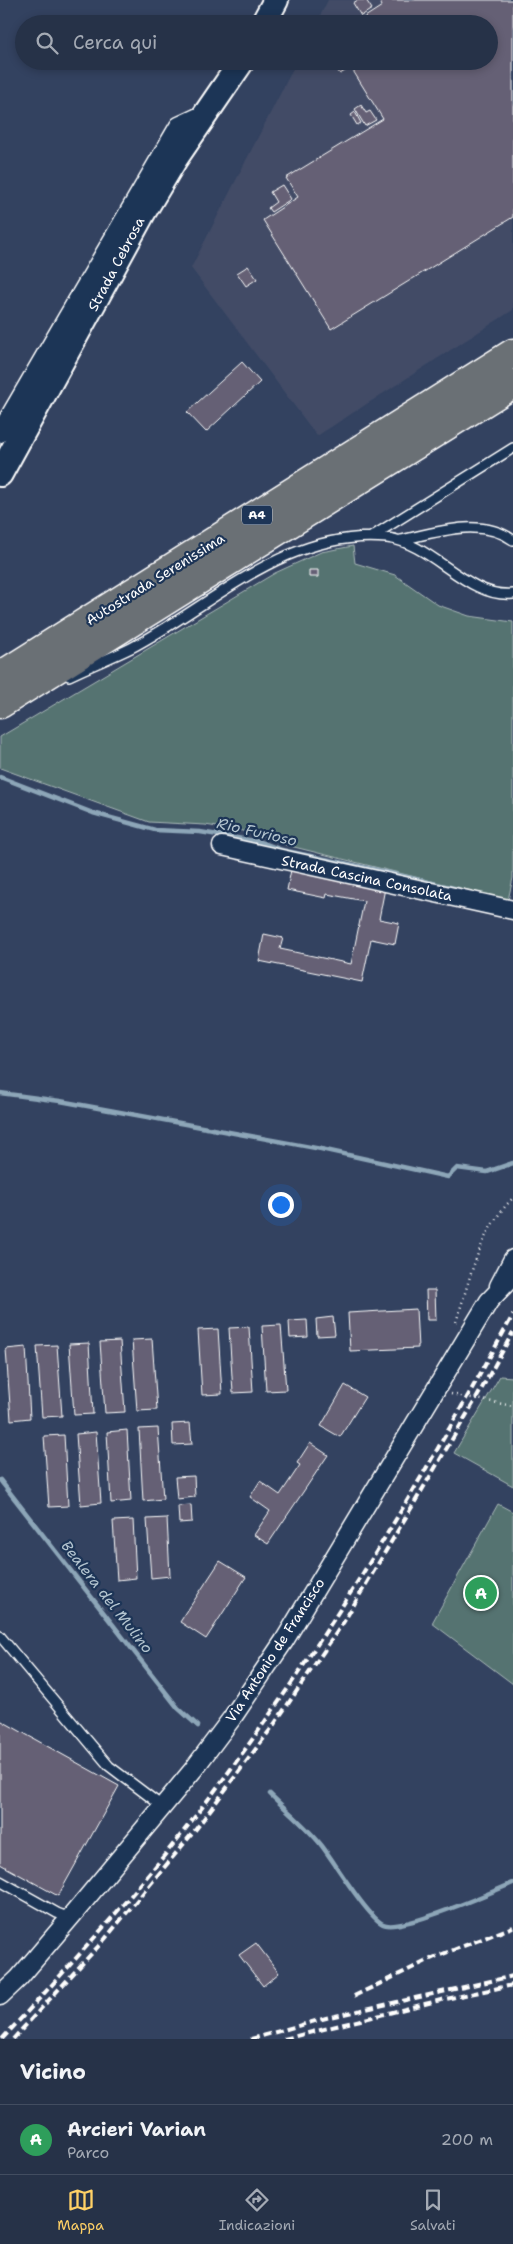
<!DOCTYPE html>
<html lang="it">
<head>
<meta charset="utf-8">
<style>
	:root { --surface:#263248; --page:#2e3a4f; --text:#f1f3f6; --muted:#a4aab4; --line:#424d60; --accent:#ffd166 }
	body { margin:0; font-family:"Shantell Sans",sans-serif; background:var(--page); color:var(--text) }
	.you { position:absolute; left:280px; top:1204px; width:18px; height:18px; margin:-12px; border:4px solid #fff; border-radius:50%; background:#1a73e8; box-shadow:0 0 0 8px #1a73e833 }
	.badge { display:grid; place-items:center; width:32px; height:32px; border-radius:50%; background:var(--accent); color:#fff; font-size:16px; font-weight:700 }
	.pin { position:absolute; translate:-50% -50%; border:2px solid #fff; box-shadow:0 1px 5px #0006 }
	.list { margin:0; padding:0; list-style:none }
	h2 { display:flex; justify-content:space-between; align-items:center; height:65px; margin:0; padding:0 20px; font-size:21px }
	h2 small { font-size:16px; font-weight:400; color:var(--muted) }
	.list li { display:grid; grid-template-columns:32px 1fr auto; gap:15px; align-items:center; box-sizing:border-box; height:70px; padding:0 20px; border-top:1px solid var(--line) }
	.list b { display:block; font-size:19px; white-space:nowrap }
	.list p { margin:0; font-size:16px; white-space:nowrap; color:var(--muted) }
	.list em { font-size:16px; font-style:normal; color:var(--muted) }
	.icon { flex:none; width:28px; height:28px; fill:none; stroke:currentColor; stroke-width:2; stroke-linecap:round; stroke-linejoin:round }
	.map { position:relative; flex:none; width:513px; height:2039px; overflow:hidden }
	.search { position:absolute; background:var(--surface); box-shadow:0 2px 8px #0003; left:15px; right:15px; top:15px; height:55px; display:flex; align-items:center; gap:12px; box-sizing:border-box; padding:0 18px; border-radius:28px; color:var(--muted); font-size:19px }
	.sheet { height:135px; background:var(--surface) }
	nav { display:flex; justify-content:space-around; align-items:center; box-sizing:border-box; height:70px; border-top:1px solid var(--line); background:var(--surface); font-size:14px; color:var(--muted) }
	nav a { display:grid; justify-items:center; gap:2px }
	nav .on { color:var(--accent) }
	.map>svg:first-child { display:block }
	.built { fill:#424b66 }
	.green { fill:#557371; stroke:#aab9b8 }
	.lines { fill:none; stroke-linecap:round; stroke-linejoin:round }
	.stream { stroke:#8da6b8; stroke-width:4.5 }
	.building { fill:#656074; stroke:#fff }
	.service-casing { stroke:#fff; stroke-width:12 }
	.minor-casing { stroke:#fff; stroke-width:21 }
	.secondary-casing { stroke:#fff; stroke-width:28 }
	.motorway-casing { stroke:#fff; stroke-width:31 }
	.path { stroke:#fff; stroke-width:2.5; stroke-dasharray:1 4; stroke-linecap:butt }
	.service { stroke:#1d3557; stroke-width:9 }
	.minor { stroke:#1d3557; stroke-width:18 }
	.secondary { stroke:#1d3557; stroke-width:24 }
	.motorway { stroke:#6b6f75; stroke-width:28 }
	.rail { stroke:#fff; stroke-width:4; stroke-dasharray:8 4; stroke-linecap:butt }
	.labels { text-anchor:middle; stroke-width:4.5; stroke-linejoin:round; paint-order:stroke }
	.shield { fill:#1d3557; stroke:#bbc2cd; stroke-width:1 }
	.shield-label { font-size:12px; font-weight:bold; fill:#fff }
	.street-label { font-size:14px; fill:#fff; stroke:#1d3557 }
	.water-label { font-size:15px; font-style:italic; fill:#b3c4cf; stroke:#1d3557 }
</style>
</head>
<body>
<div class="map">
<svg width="513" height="2039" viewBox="0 0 513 2039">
	<rect width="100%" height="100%" fill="#334260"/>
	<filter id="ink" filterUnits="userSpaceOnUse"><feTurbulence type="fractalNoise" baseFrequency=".02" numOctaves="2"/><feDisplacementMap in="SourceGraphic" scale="10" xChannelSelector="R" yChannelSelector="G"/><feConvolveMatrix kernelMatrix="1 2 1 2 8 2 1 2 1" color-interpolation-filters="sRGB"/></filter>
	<g filter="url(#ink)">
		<path class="built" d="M328,0H513V310L317,436L191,268L297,61H489V24H316Z"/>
		<path class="green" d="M353,546L355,563L395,575L438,605L469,616L513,622V878L508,900L286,845L255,833L205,825L149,822L0,768V737L275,573L321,552Z
			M500,1376L513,1377V1486L454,1453Z
			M498,1504L513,1512V1684L432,1623Z"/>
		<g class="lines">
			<path class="stream" d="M0,777L93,813L155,830L200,832L261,842L282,850L377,870L458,889
				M0,1093L60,1101L321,1149L448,1177L457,1168L487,1172L513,1163
				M0,1480L178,1708L198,1726
				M270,1794C287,1811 307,1827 322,1846C335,1863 367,1916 383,1924C400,1933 492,1892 513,1883"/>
		</g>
		<path class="building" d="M358,0H366L372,9L361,16L353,3Z
			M379,0H513V217L331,329L263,220L298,197L286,178L383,119L347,61H489V24H354L382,6Z
			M346,61L350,68L340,74L332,62Z
			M361,105L366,113L370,111L376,120L365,126L355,109Z
			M355,112L361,123L357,125L351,115Z
			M282,185L291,199L271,212L268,208L276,202L270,192Z
			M248,266L257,279L246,286L237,273Z
			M242,362L260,382L206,432L187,412Z
			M309,570H318V577H309Z
			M291,870L385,888L379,919L399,923L395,944L371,939L362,982L259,961L264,934L283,938L280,949L351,964L364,901L327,894L326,898L287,890Z
			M426,1290H435L436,1320H427Z
			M416,1309L418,1348L350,1351L348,1313Z
			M333,1317L335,1335L317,1336L316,1319Z
			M307,1320L308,1337L290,1338L289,1321Z
			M281,1325L286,1390L266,1391L262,1326Z
			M249,1327L253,1392L233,1393L229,1328Z
			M218,1329L222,1394L202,1395L198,1330Z
			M152,1339L157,1410L137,1411L132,1340Z
			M120,1341L125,1412L105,1413L100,1342Z
			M89,1343L93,1414L74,1415L69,1344Z
			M57,1345L62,1416L42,1417L37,1346Z
			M26,1347L30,1418L11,1420L6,1349Z
			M345,1385L365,1397L340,1437L321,1426Z
			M190,1423L192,1444L173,1445L172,1424Z
			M158,1428L163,1499L143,1501L139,1429Z
			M127,1430L131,1501L111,1503L107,1432Z
			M96,1432L101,1503L81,1505L76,1434Z
			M64,1435L68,1506L49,1507L44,1436Z
			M310,1443L328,1455L268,1544L254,1535L270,1511L250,1497L260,1481L280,1495L300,1465L297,1463Z
			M194,1476L195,1497L177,1499L175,1477Z
			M191,1505L192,1522L179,1523L178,1506Z
			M167,1518L170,1576L151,1578L147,1519Z
			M133,1520L136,1578L117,1580L113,1521Z
			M220,1561L246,1577L206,1639L180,1622Z
			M0,1720L119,1786L58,1896L0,1864Z
			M256,1943L279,1973L263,1986L239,1955Z"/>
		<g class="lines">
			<defs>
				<path id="service" d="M371,537L513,448
					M401,540C436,532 481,517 513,540
					M69,676C89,666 111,658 131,648C213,605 287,528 387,538C433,543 467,599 513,594
					M0,1636L109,1766L162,1806
					M0,1881L57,1913L70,1918"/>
				<path id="minor" d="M0,433L179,126L205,114
					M222,846L513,910
					M499,1286L513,1259
					M0,1996L19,1978L80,1906L193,1770L232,1718L284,1641L489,1301L513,1276"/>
				<path id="secondary" d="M263,24L276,0
					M0,474L144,211L175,159L242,61"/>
				<path id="motorway" d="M0,676L513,353
					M0,704L513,384"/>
			</defs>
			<use href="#service" class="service-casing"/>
			<use href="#minor" class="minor-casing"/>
			<use href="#secondary" class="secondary-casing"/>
			<use href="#motorway" class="motorway-casing"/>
			<path class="path" d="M456,1322C471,1277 478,1233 513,1198
				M451,1394L513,1406"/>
			<use href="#service" class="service"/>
			<use href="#minor" class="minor"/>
			<use href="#secondary" class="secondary"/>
			<use href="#motorway" class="motorway"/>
			<path class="rail" d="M354,1996L435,1957L513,1927
				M2,2039C67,1969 131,1899 190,1823C313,1665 416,1491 513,1315
				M13,2039L105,1939L196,1829L273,1726L343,1623L476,1399L513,1332
				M251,2039L326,2018L513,1976
				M284,2039L441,2000L513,1985"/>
		</g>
	</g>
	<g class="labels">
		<rect class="shield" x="242" y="505.5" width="30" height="19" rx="4"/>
		<g class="shield-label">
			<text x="257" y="519">A4</text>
		</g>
		<g class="street-label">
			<text transform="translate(116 264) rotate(-62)" y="5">Strada Cebrosa</text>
			<text transform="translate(155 579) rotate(-32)" y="5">Autostrada Serenissima</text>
			<text transform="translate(367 878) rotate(12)" y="5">Strada Cascina Consolata</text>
			<text transform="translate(275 1650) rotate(-57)" y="5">Via Antonio de Francisco</text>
		</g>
		<g class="water-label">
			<text transform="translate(257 832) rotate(13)" y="5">Rio Furioso</text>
			<text transform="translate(107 1597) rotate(52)" y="5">Bealera del Mulino</text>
		</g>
	</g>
</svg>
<div class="you"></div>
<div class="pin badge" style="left:481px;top:1593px;background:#2e9e5b">A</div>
<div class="search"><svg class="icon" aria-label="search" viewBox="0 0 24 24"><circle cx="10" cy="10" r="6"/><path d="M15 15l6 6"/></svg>Cerca qui</div>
</div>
<section class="sheet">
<h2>Vicino<small></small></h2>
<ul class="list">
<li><span class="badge" style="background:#2e9e5b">A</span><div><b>Arcieri Varian</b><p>Parco</p></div><em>200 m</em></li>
</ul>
</section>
<nav>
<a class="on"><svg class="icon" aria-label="map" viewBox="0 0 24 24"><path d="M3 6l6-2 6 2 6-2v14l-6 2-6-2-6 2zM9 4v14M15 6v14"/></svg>Mappa</a>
<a><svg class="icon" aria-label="directions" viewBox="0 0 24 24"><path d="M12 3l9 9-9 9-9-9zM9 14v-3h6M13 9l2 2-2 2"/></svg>Indicazioni</a>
<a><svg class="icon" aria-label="saved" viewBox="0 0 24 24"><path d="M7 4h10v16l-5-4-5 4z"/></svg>Salvati</a>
</nav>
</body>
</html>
